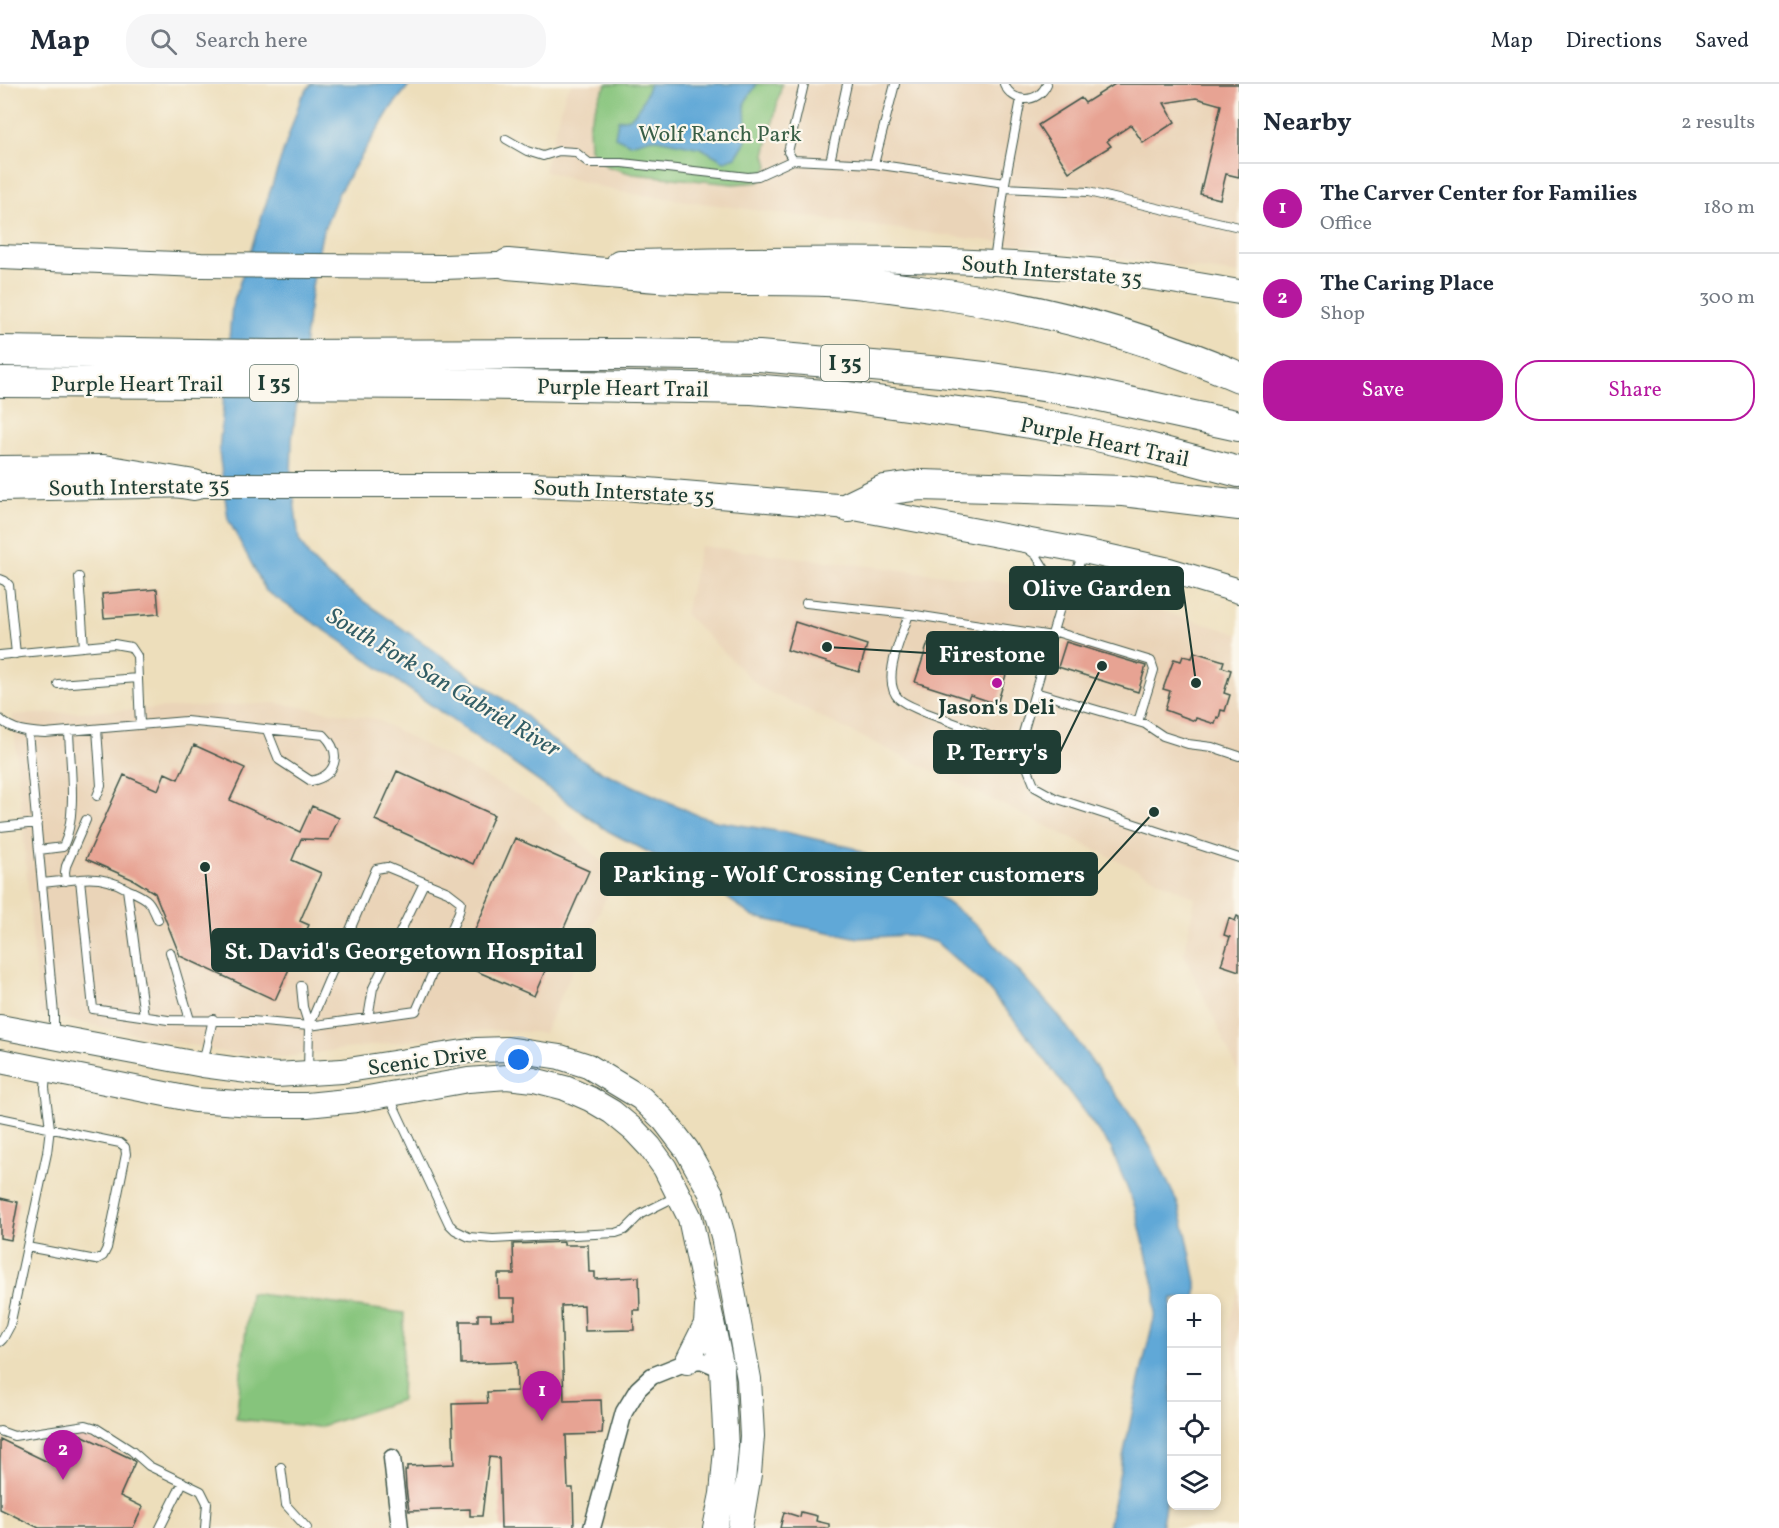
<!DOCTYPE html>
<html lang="en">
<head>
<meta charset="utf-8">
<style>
	:root { --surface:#fff; --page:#f6f6f7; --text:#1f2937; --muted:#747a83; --line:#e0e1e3; --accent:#b5179e }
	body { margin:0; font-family:Vollkorn,serif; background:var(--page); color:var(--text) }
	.controls { position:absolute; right:18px; bottom:18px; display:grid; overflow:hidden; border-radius:12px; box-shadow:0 3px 9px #0003 }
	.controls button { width:54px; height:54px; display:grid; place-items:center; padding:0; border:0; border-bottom:2px solid var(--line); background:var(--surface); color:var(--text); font:30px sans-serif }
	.you { position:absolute; left:519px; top:976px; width:21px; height:21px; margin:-15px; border:4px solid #fff; border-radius:50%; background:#1a73e8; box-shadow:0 0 0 9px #1a73e833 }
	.badge { display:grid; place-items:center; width:39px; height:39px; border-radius:50%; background:var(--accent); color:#fff; font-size:20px; font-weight:700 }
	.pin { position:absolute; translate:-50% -50px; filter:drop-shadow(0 2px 3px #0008) }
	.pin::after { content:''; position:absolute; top:32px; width:21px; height:18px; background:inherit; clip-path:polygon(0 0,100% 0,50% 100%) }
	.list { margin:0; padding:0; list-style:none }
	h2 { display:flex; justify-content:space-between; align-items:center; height:78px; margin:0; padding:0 24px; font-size:26px }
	h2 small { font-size:20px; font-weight:400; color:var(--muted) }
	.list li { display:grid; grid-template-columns:39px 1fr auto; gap:18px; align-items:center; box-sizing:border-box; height:90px; padding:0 24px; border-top:2px solid var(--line) }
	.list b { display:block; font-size:22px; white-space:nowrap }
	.list p { margin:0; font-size:20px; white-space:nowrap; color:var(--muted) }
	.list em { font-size:20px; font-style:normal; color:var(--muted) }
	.actions { display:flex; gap:12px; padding:18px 24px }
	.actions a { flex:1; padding:14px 0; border:2px solid var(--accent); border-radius:24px; text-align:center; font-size:21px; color:var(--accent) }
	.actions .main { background:var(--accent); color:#fff }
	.icon { flex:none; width:33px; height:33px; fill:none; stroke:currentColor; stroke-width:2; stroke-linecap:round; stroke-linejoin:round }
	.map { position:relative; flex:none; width:1239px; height:1444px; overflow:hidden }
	header { display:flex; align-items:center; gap:36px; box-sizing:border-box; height:84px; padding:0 30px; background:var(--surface); border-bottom:2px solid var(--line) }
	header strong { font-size:28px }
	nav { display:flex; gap:33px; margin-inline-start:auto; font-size:21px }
	.search { width:420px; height:54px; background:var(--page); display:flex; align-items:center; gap:15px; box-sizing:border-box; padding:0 21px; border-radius:24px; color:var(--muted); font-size:22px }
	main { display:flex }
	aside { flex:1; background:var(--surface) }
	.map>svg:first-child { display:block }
	.built { fill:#ead4b8 }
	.green { fill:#86c47b; stroke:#528058; stroke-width:1.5 }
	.water { fill:#60a8d7; stroke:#407286; stroke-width:1.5 }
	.building { fill:#e7a393 }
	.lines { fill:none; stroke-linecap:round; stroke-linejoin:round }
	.lane-casing { stroke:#3e5548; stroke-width:10 }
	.street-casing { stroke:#3e5548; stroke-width:19 }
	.secondary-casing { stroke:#3e5548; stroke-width:26 }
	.highway-casing { stroke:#3e5548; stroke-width:32 }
	.lane { stroke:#fff; stroke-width:8 }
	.street { stroke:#fff; stroke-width:16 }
	.secondary { stroke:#fff; stroke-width:24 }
	.highway { stroke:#fff; stroke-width:30 }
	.poi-dot { fill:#b5179e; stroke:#fbf7ec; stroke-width:2 }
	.labels { text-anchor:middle; stroke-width:4.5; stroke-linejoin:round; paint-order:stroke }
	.shield { fill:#fbf7ec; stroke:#61756b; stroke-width:1.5 }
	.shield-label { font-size:21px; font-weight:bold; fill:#1f3d34 }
	.park-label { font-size:22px; fill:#395f46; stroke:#fbf7ec }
	.street-label { font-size:22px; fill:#1f3d34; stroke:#fbf7ec }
	.poi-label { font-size:22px; font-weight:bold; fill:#1f3d34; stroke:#fbf7ec }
	.water-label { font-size:24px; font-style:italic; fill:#325d65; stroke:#fbf7ec }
	.leader { fill:none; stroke:#1f3d34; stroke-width:2 }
	.callout-dot { fill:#1f3d34; stroke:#fbf7ec; stroke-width:2 }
	.callout { fill:#1f3d34; stroke:#1f3d34; stroke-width:2 }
	.callout-label { font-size:24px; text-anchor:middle; font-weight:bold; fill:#fff }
</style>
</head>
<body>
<header>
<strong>Map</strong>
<div class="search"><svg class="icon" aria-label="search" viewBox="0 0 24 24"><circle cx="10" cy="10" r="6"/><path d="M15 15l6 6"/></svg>Search here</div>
<nav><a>Map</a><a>Directions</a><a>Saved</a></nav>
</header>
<main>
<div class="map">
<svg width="1239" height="1444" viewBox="0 0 1239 1444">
	<rect width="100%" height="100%" fill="#fbf7ec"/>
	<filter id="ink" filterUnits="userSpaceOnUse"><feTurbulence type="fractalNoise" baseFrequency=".0167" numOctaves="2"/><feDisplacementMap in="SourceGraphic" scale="12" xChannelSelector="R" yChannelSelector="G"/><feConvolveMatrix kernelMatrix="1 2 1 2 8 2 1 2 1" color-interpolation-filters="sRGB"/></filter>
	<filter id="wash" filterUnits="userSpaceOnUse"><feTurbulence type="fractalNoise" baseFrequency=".008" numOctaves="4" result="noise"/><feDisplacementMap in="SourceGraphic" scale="24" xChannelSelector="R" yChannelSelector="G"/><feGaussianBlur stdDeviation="1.35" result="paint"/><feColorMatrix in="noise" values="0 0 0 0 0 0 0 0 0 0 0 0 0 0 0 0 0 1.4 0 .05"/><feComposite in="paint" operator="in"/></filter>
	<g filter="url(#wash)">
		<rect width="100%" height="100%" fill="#eddebb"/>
		<path class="built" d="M572,0H1239V190L619,108L544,87L566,7Z
			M700,462L1105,510L1239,550V990L1184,870L1195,814L759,603L685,530Z
			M276,619L376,635L539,722L617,790L544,949L491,946L284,973L234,970L39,930L13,631Z
			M1239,1205V1304L1228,1242Z"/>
		<path class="green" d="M607,0H782L765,71L768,82L759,98L733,100L633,90L606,82L590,65L589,40L600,11Z
			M250,1209L404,1229L401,1316L319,1343L236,1335Z"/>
		<path class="water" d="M311,0H410L391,24L339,108L322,150L312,202L292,356L291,392L299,456L310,474L329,493L519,626L549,654L594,684L697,731L716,737L789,749L854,764L937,811L977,841L1059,932L1127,1026L1153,1067L1178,1120L1187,1153L1196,1198V1214H1172V1383L1161,1444H1108L1139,1297L1155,1230V1205L1135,1123L1111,1064L1019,941L983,899L936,858L908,851L859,854L753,833L706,798L608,747L341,557L266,507L228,435L219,368L232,222L301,14Z
			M650,0H757L745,18L746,57L736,73L724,77L701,64L652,54L630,60L615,53L618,36L630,34L640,23Z"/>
		<g id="blocks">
			<path class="building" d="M1115,0H1239V93L1226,90L1220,115L1200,110L1221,21L1196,14L1164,19L1175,38L1143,59L1131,41L1107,57L1111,62L1069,88L1038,41L1081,14L1085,19Z
				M157,505L159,530L104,534L102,510Z
				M795,538L867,561L859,588L787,566Z
				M1066,558L1146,582L1138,608L1058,583Z
				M928,559L971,573L973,566L1010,578L997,620L970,611L968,615L915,598Z
				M1194,568L1224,577L1222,583L1231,586L1224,609L1230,611L1225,627L1221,626L1219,634L1217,633L1215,640L1196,634L1195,637L1165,626L1170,607L1163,605L1174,575L1181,577L1183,572L1192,574Z
				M194,661L245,684L230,716L300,748L312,722L339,734L329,756L301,755L292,776L321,789L300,837L309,841L275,916L180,872L155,809L134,796L86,775L124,691L158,706L165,689L178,695Z
				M397,687L494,731L473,780L375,736Z
				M515,754L589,787L534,912L460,880Z
				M1237,832L1239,833V887L1221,881L1230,853L1224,851L1229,834L1235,837Z
				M0,1114L18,1118L11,1156L0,1154Z
				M564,1158V1161H588L589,1188H595V1195L639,1193L640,1226H633L634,1246L585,1247L584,1221L561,1222L564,1317L601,1316L602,1338H603L602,1350L566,1351L568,1404H573L574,1444H501L499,1374L489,1373L482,1432H470V1425L409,1427L406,1403L405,1386H407V1382L454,1380L452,1320L488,1319L487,1308L517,1307L516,1278L461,1280L460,1237H478V1230H491V1236L515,1235V1214H499L498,1190H514L513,1160Z
				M77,1349L130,1374L135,1378L120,1412L143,1423L133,1444H39L0,1425V1355L54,1381L69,1350Z
				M784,1428L800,1433L801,1428L817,1432L816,1437L829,1440V1444H780Z"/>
		</g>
	</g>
	<g filter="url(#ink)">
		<use href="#blocks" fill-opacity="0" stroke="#3e5548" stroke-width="1.5"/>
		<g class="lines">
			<defs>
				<path id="lane" d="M804,0L788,68L793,76L874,80
					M895,0L874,80L1005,99L994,177
					M1004,0C1013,20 1038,20 1047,0
					M506,55L527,67L543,72L559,67L575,68L589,79H622L748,93L758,92L793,76
					M830,78L847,0
					M1005,99L1021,15
					M1004,104L1088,108L1239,143
					M1028,465L1036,471L1054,500L1059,526
					M79,493L84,563
					M0,495L5,497L9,501L16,570
					M806,519L909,530L1052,552
					M909,530C902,552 880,597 899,615C906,621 916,624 924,628L1019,663
					M1053,547L1151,577L1154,586L1138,638
					M0,571L114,560L131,563L137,572L140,641
					M58,600L138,594
					M1035,608L1059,527L1068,510L1083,470
					M0,635C12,647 29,648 45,649L186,637L324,651C343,670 336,692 311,697L279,676L267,646
					M28,648L54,930V949
					M1239,672L1212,663L1188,660L1163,652L1145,640L1035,608L1019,663L1035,703L1055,714L1239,774
					M97,712L101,702L97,645
					M0,743L37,739
					M39,766L63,763C78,731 70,682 69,647
					M66,797L65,788L66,782L86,736
					M42,799L80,795
					M127,805C148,815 149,814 158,836
					M170,868L190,936
					M311,876L327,871L340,872
					M301,902L303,923L309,942
					M144,932L127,805C112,796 97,793 80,795L93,925L168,936L252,937L309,942
					M368,934L373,904L424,799
					M203,979L213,935
					M308,986L309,942L416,927L459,828L461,818L448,808L387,783L376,785L309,942
					M390,1014L449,1140L455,1146L469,1153L493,1155L616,1149L625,1146L641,1130L677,1112
					M0,1034L120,1059L125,1063L126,1070L107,1164L103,1172L96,1176L27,1163
					M0,1258L3,1255L10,1242L47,1069L50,1044L45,1004L46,990
					M0,1347L14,1352L86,1341L96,1344L132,1367L149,1382L201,1407L207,1419L205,1444
					M281,1383L286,1421L307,1444
					M160,1444L183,1398"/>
				<path id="street" d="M392,1374L400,1444
					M592,1444L624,1328L638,1305L652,1292L687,1278L701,1276L722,1285"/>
				<path id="secondary" d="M0,173L201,181L444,183L525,180
					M619,178C779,176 940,170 1100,187C1147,192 1193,200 1239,208
					M0,405L194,401H526L624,404L849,423L1084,467L1169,486L1239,507
					M0,943L203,981L276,991L342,987L476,966L507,965L560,973L588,982L641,1014L664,1036L687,1066L711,1109L723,1152L749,1295L752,1352L749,1390L740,1444
					M0,977L195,1016L268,1021H307L357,1016L468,996L507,993L534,996L565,1004L590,1015L612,1028L635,1047L650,1063L665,1084L690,1134L722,1285L726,1365L722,1410L715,1444
					M687,1278L706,1240L707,1223"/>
				<path id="highway" d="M508,180C570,185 632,193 694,195C738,197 782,195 825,197C857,198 889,203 920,207C1029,222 1138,248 1239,293
					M0,267L271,271L627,270L759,272L941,288L992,294L1087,309L1239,342
					M0,298L450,300L752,305L848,313L988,332L1066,345L1141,362L1239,388
					M0,387L104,386L194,401
					M849,423L884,406L921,401L1123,407L1239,421"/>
			</defs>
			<use href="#lane" class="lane-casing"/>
			<use href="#street" class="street-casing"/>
			<use href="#secondary" class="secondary-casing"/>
			<use href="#highway" class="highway-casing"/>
			<use href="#lane" class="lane"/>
			<use href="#street" class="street"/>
			<use href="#secondary" class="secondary"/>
			<use href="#highway" class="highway"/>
		</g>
	</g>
	<circle class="poi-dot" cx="997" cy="599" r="6"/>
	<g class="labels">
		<g class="shield">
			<rect x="821" y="261" width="48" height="36" rx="4.5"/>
			<rect x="250" y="281" width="48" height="36" rx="4.5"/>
		</g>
		<g class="shield-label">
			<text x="845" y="286">I 35</text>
			<text x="274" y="306">I 35</text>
		</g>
		<g class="park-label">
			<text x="720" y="57">Wolf Ranch Park</text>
		</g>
		<g class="street-label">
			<text transform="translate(1052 186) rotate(5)" y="8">South Interstate 35</text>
			<text x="137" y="307">Purple Heart Trail</text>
			<text transform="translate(623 303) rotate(1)" y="8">Purple Heart Trail</text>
			<text transform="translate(1105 357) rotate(12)" y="8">Purple Heart Trail</text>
			<text transform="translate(139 402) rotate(-1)" y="8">South Interstate 35</text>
			<text transform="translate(624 407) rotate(3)" y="8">South Interstate 35</text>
			<text transform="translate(427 975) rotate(-8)" y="8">Scenic Drive</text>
		</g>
		<g class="poi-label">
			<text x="997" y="630">Jason's Deli</text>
		</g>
		<g class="water-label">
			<text transform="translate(444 598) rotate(31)" y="8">South Fork San Gabriel River</text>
		</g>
	</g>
	<path class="leader" d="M1196 599L1183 504M827 563L927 569M1102 582L1060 668M1154 728L1097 790M205 783L212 866"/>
	<g class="callout-dot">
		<circle cx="1196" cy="599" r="6"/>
		<circle cx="827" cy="563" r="6"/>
		<circle cx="1102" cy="582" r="6"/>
		<circle cx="1154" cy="728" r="6"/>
		<circle cx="205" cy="783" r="6"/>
	</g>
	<g class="callout">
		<rect x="1010" y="483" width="173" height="42" rx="6"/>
		<rect x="927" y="548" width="131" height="42" rx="6"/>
		<rect x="934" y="647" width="126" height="42" rx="6"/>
		<rect x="601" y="769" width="496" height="42" rx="6"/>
		<rect x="212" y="845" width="383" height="42" rx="6"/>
	</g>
	<g class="callout-label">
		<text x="1097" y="512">Olive Garden</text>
		<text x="992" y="578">Firestone</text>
		<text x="997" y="676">P. Terry's</text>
		<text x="849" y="798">Parking - Wolf Crossing Center customers</text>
		<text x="404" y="875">St. David's Georgetown Hospital</text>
	</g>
</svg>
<div class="controls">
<button>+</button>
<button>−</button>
<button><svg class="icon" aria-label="locate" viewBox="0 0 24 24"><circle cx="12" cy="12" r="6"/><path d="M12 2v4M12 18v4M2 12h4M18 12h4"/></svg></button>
<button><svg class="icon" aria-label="layers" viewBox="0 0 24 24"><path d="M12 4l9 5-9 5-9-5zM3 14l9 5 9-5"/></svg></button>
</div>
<div class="you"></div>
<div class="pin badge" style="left:542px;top:1337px">1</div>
<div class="pin badge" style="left:63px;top:1396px">2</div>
</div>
<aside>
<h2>Nearby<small>2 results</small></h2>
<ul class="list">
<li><span class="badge">1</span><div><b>The Carver Center for Families</b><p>Office</p></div><em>180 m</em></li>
<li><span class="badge">2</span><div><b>The Caring Place</b><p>Shop</p></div><em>300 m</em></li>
</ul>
<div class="actions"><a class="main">Save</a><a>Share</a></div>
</aside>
</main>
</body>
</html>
